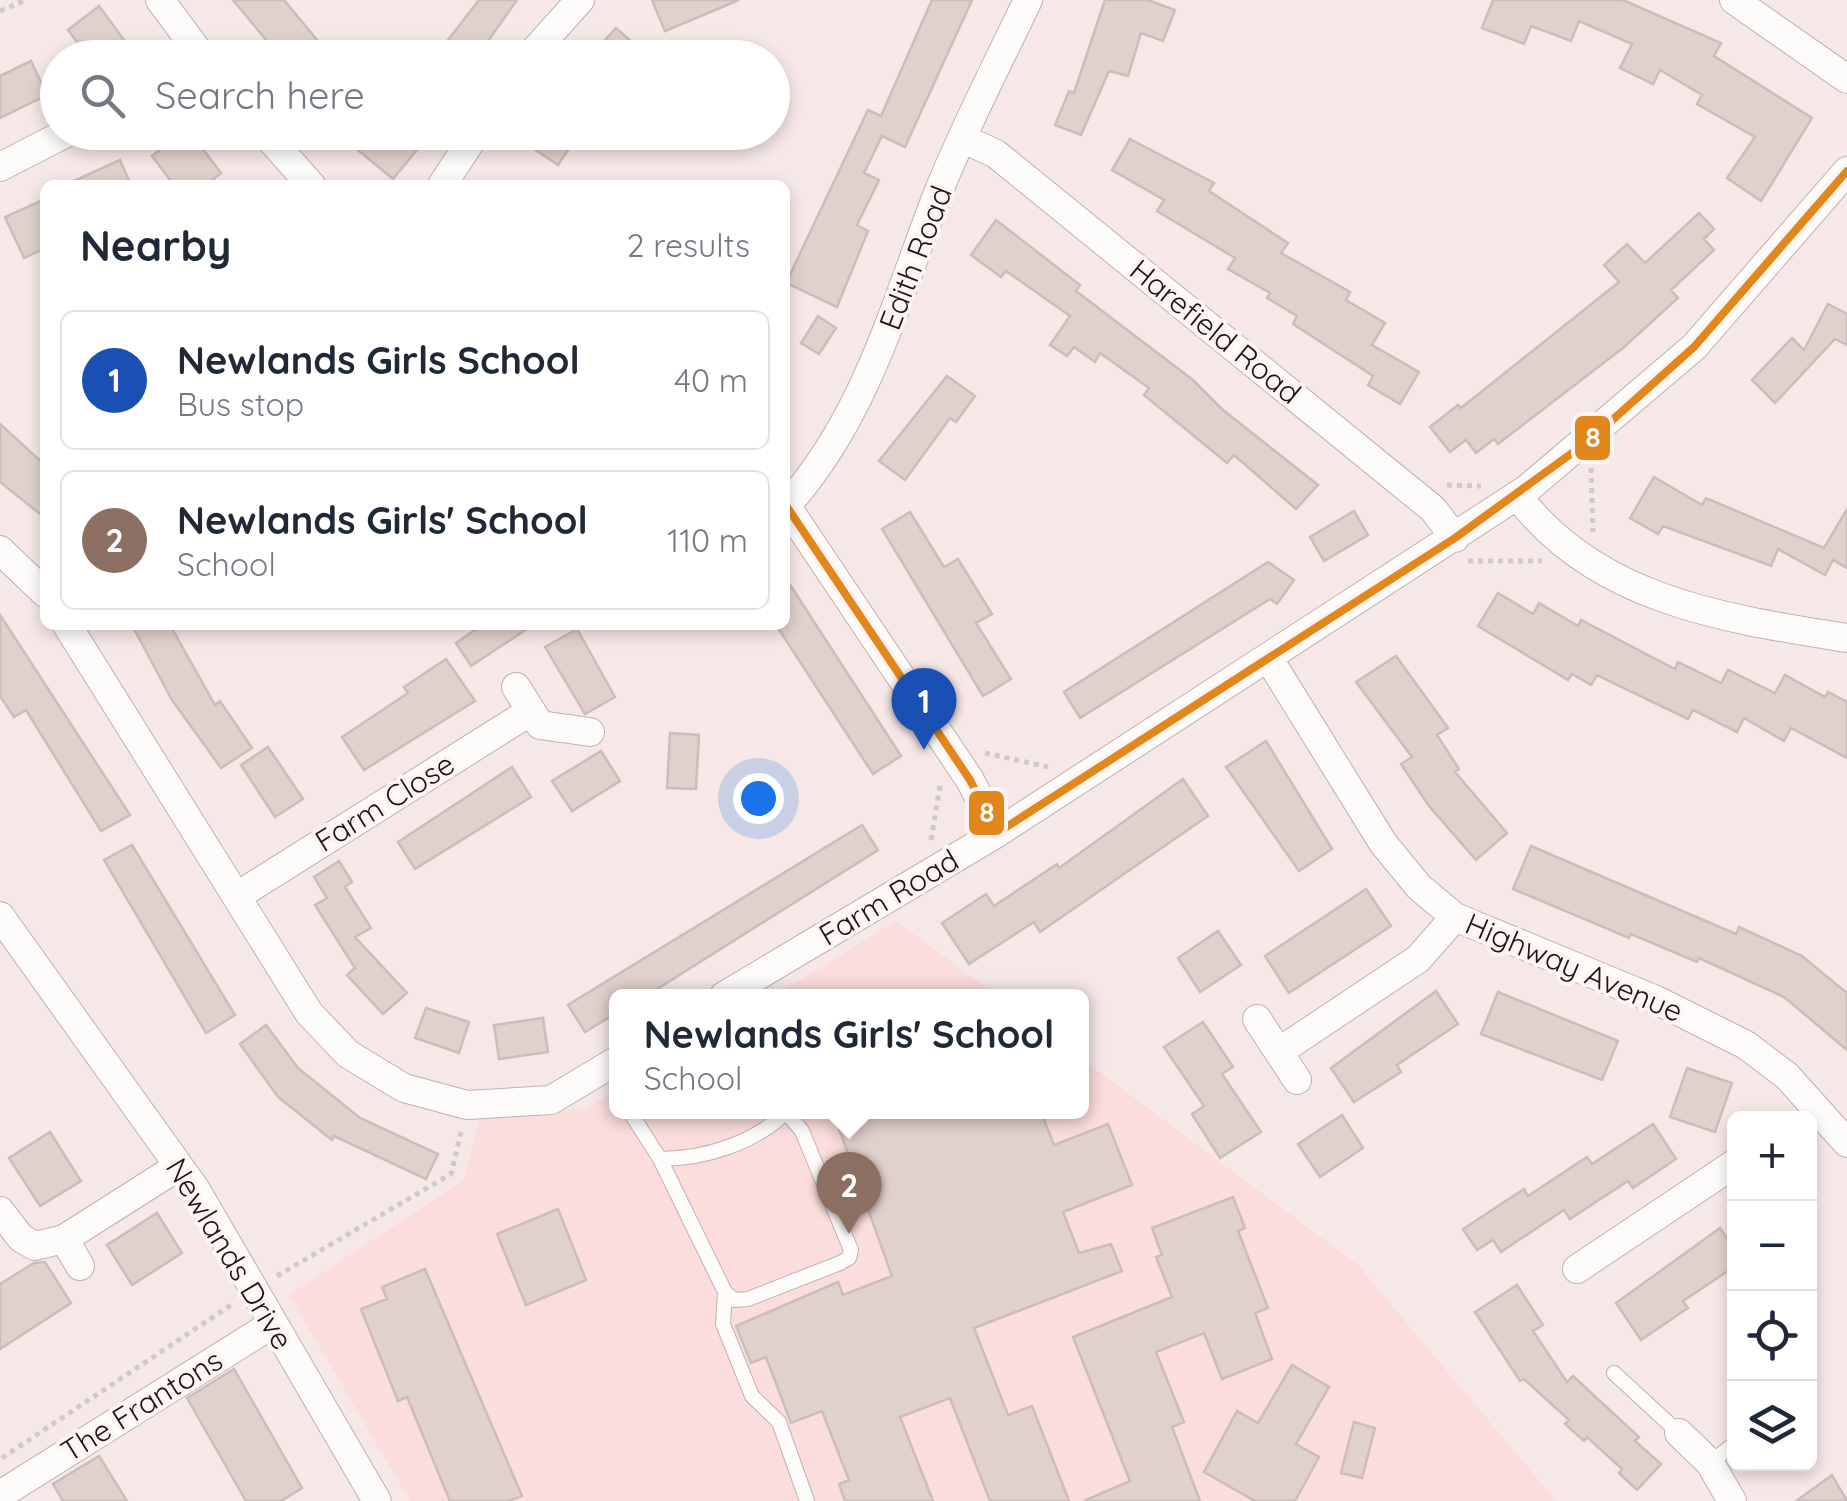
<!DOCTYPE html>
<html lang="en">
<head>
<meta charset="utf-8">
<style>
	:root { --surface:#fff; --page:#f6f6f7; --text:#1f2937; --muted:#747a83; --line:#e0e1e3; --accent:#6c5e5d }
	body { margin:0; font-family:Quicksand,sans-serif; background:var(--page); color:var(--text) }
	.controls { position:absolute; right:30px; bottom:30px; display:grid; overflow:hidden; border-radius:15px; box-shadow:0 5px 15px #0003 }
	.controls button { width:90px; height:90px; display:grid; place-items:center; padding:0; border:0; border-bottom:2px solid var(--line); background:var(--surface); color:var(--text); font:50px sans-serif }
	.you { position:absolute; left:758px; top:798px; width:35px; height:35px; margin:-25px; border:8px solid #fff; border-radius:50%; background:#1a73e8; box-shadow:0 0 0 15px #1a73e833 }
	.badge { display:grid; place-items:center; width:65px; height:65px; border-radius:50%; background:var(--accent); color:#fff; font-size:32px; font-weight:700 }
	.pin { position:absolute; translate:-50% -82px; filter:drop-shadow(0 2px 5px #0008) }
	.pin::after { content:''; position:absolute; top:52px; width:35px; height:30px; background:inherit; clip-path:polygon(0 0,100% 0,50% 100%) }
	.popup { position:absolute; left:609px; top:989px; width:480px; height:130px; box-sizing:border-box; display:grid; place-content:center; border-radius:15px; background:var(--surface); filter:drop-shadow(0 2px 8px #0005); font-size:32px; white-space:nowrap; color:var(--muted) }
	.popup b { font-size:38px; color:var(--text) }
	.popup::after { content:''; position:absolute; left:50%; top:100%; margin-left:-20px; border:20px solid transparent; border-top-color:var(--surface) }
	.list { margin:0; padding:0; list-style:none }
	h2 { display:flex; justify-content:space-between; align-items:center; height:130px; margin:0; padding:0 40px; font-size:42px }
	h2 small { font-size:32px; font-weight:400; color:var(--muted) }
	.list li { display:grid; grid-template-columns:65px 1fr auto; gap:30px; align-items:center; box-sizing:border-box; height:140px; margin:0 20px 20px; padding:0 20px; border:2px solid var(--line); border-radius:15px }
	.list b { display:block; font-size:38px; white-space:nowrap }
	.list p { margin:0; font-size:32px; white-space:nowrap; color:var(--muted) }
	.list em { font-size:32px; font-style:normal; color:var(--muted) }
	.icon { flex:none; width:55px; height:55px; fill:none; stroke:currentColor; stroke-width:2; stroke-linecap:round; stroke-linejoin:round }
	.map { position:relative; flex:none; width:1847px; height:1501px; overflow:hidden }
	.search { position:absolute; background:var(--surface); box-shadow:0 5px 15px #0003; left:40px; top:40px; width:750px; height:110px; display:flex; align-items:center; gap:25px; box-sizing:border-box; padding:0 35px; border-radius:55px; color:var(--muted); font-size:38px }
	.panel { position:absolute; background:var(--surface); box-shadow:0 5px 15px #0003; left:40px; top:180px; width:750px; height:450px; border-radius:15px }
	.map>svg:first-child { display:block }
	.built { fill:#fadddc }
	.building { fill:#e0d1cc; stroke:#cbbdba; stroke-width:2.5 }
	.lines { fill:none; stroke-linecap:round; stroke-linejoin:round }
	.lane-casing { stroke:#bfb1b1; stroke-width:16 }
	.street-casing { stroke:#bfb1b1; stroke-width:30 }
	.path { stroke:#cfcaca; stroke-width:5; stroke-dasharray:5 5; stroke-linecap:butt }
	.lane { stroke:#fefcfb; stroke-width:14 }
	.street { stroke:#fefcfb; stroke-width:28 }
	.bus-1-casing { stroke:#fdf4f4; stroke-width:15 }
	.bus-1 { stroke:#e2871c; stroke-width:8 }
	.labels { text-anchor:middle; stroke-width:8; stroke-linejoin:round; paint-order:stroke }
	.street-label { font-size:30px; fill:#211313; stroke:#fdf4f4 }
	.line-badge { stroke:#fdf4f4; stroke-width:4 }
	.badge-label { font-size:28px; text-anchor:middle; font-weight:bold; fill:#fff }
</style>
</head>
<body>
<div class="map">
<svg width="1847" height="1501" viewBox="0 0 1847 1501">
	<rect width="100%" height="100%" fill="#f6e8e7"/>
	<path class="built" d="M896,921L998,996H774Z
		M1082,1059L1358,1265L1556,1501H410L289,1295L464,1180L480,1113L586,1109L616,1090V1112H1082Z"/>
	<path class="building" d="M233,0H284L332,58H281Z
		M479,0H517L476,58H434Z
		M652,0H739L665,31Z
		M932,0H972L905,147L882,136L864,173L879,180L857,225L868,231L837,307L786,283L868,110L881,116Z
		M1105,0H1148L1175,10L1163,41L1141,33L1128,76L1109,71L1081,135L1055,125L1069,91L1074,93Z
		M1493,0H1623L1721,43L1714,56L1812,118L1761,201L1727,178L1755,137L1697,104L1702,95L1660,70L1653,84L1620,68L1632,44L1579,21L1571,41L1531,26L1524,44L1482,28Z
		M99,6L130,48L118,58H89L68,30Z
		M616,28L650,58H589Z
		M31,61L47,95L0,118V76Z
		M183,132H190L221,173L206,185H174L152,156Z
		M336,132H408L422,144L393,179Z
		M509,132H580L558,165Z
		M1130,139L1214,183L1209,191L1288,243L1281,253L1350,292L1346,300L1385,323L1372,345L1419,372L1400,404L1368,385L1373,376L1293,324L1297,316L1267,298L1270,293L1228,269L1235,258L1157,211L1164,200L1112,170Z
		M120,160L131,185H65Z
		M45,199V248L24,258L5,217Z
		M1699,213L1714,229L1704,239L1714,250L1671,290L1678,298L1623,348L1498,444L1494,439L1476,453L1466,440L1450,452L1430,427L1458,405L1461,408L1619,282L1604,265L1627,244L1645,263Z
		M996,220L1080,285L1076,291L1193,380L1223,410L1318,485L1296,509L1234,455L1227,463L1144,395L1149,388L1100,353L1095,362L1074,347L1067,356L1050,345L1070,316L1006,271L1001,277L971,255Z
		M1828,304L1847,314V345L1835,339L1775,403L1752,380L1792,338L1804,350Z
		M818,316L836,328L819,354L801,343Z
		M947,376L975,396L956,422L950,418L905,480L879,461Z
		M0,424L45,465V518L0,482Z
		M1654,477L1702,505L1706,498L1824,548L1847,509V568L1833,560L1825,575L1778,549L1771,566L1663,526L1658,534L1630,518Z
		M1354,511L1368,535L1324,561L1310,537Z
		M910,512L944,567L958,559L992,614L976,623L1011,679L983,696L882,529Z
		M1268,562L1294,580L1277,604L1270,599L1080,718L1064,692Z
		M785,577L901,756L873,774L776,625H785Z
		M1498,593L1533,614L1539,603L1578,626L1581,620L1675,669L1678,662L1721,683L1728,670L1775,693L1785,675L1825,697L1828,692L1847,702V758L1791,728L1784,741L1744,718L1737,732L1693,710L1688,719L1597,675L1591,685L1572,674L1568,680L1478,626Z
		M0,615L130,815L101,831L26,710L14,717L0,696Z
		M132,625H170L215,705L220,701L252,748L221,768L172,700Z
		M482,625H533L471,666L456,643Z
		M577,629L615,697L585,714L545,647Z
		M1396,656L1448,728L1437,735L1459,769L1455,772L1507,833L1476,860L1429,806L1401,764L1412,757L1356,682Z
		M446,659L475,701L364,770L342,737L408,693L404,687Z
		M670,733L699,735L696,789L667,788Z
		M1266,741L1332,849L1299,871L1226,767Z
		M268,747L303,799L275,817L241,765Z
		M601,751L620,781L572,811L552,781Z
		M512,767L531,797L415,869L398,842Z
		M1183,779L1208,816L1040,932L1034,922L969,964L942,923L986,894L994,906L1057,864L1059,868Z
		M862,825L878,850L646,996H616V1013L585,1032L568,1005Z
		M132,845L235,1015L206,1033L104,860Z
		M1531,846L1736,934L1739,927L1802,956L1847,993V1050L1784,997L1699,958L1697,962L1631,934L1629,938L1513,889Z
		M339,861L352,882L345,887L371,928L355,937L407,993L383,1014L347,975L355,968L315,905L327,898L314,877Z
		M1366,889L1391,926L1289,993L1265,956Z
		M1218,931L1241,965L1200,992L1178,958Z
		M1436,991L1458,1024L1397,1065L1401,1072L1354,1102L1331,1068Z
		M1498,992L1618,1041L1602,1080L1481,1034Z
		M426,1008L469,1022L459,1053L415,1038Z
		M543,1018L548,1052L499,1059L494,1025Z
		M1203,1022L1233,1067L1222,1074L1261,1132L1220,1158L1192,1114L1204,1106L1164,1047Z
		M266,1025L298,1068L360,1118L438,1154L426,1179L334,1136L332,1140L278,1097L240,1044Z
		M1687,1068L1732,1083L1715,1132L1670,1117Z
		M833,1112H1041L1054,1145L1108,1124L1132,1185L1063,1212L1079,1253L1111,1244L1122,1271L974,1328L1008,1415L1032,1406L1069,1501H990L950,1398L900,1417L933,1501H845L839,1484L849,1480L822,1411L791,1423L766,1357L751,1363L736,1326L838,1282L843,1295L892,1276Z
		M1342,1115L1363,1148L1320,1177L1298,1144Z
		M1653,1124L1676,1159L1633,1188L1628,1181L1570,1219L1564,1210L1501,1252L1493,1240L1477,1250L1463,1229L1524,1189L1528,1196L1587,1157L1592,1164Z
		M50,1132L81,1181L40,1206L9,1158Z
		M1233,1197L1245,1228L1238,1231L1268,1308L1255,1313L1272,1359L1222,1379L1204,1333L1156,1352L1184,1422L1172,1427L1200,1501H1084L1130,1481L1073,1337L1172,1297L1156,1257L1162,1255L1152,1228Z
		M558,1209L586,1280L526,1305L497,1234Z
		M157,1213L182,1253L132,1285L107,1245Z
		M1720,1228L1734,1249V1267L1683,1301L1688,1308L1641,1340L1616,1303Z
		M45,1262L71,1303L0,1349V1284L34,1263Z
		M425,1269L522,1496L509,1501H450L407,1397L398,1401L361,1309L387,1299L382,1287Z
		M1517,1285L1543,1325L1533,1331L1567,1382L1573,1376L1639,1437L1635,1441L1661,1464L1637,1490L1619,1473L1622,1469L1587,1437L1584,1441L1565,1424L1569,1420L1524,1379L1520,1381L1475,1312Z
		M1292,1365L1329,1387L1296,1444L1319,1457L1295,1501H1255L1204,1472L1237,1411L1258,1423Z
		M234,1369L302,1488L281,1501H246L187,1398Z
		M1354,1422L1375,1428L1362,1478L1341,1473Z
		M99,1456L127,1501H63L53,1484Z
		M1832,1475L1847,1501H1796Z"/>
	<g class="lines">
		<defs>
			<path id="lane" d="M630,1112L660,1159C704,1159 755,1143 786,1112
				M660,1159L725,1292L734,1300L748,1299L840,1263L849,1258L851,1250L802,1131L786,1112
				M725,1292L723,1324L752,1396L779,1422L807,1501
				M1614,1373L1679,1433
				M1710,1463L1734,1444"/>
			<path id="street" d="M160,0L203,58
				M1734,0L1847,79
				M528,58L580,0
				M264,132L311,185
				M964,139L996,154L1433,509L1455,538
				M0,167L68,132
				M442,185L477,132
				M1517,495C1595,600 1726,619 1847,638
				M785,504L970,780L997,833
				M787,505C867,415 895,303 938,193C964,128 998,63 1028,0
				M0,550L45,593
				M67,625L309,1013L348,1054L404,1088L467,1105L551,1100L616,1061
				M1269,659L1383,843L1419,887L1455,917L1656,1000L1746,1045L1787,1076L1847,1143
				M516,687L540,725L590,732
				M239,895L531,711
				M0,916L196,1190L377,1501
				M724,996L997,833L1527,489L1694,347L1847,171
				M1257,1019L1297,1080
				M1280,1051L1418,959L1455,917
				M0,1211L21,1238L35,1246L64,1239L179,1166
				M64,1239L80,1266
				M1577,1269L1734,1164
				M1679,1433L1710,1463L1732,1501
				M0,1495L271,1325"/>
		</defs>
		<use href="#lane" class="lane-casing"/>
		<use href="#street" class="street-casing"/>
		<path class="path" d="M0,11L26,0
			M1591,468L1593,532
			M1447,485L1481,486
			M1468,561H1542
			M985,753L1048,767
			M931,840L940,786
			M277,1276L451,1174L462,1128
			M2,1458L234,1303"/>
		<use href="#lane" class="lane"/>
		<use href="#street" class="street"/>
		<defs>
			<path id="bus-1" d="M785,504L970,780L997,833L1455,538L1590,440L1694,347L1847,171"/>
		</defs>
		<use href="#bus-1" class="bus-1-casing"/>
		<use href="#bus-1" class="bus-1"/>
	</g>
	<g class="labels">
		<g class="street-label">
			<text transform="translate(916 258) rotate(-69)" y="10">Edith Road</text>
			<text transform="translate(1215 332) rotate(39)" y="10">Harefield Road</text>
			<text transform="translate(385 803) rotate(-32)" y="10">Farm Close</text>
			<text transform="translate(889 898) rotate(-31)" y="10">Farm Road</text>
			<text transform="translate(1574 968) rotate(23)" y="10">Highway Avenue</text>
			<text transform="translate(229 1254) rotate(59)" y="10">Newlands Drive</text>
			<text transform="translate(142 1406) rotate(-32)" y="10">The Frantons</text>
		</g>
	</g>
	<g class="line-badge">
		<rect x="1573" y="414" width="39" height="48" rx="10" fill="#e2871c"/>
		<rect x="967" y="789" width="39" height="48" rx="10" fill="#e2871c"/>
	</g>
	<g class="badge-label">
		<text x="1593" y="447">8</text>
		<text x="987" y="822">8</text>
	</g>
</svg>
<div class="controls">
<button>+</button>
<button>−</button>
<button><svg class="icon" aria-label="locate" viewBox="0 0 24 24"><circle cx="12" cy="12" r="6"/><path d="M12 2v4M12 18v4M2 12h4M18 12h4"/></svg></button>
<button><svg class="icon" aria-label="layers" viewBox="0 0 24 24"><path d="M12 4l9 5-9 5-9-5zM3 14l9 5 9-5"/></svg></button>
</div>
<div class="you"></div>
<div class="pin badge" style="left:924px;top:750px;background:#1a4fb4">1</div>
<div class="pin badge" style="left:849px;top:1234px;background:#8d6e63">2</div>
<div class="popup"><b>Newlands Girls' School</b>School</div>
<div class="search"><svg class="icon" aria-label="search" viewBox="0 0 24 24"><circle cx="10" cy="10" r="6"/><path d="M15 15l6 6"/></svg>Search here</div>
<section class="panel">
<h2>Nearby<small>2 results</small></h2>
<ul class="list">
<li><span class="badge" style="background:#1a4fb4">1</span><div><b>Newlands Girls School</b><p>Bus stop</p></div><em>40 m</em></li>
<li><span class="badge" style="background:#8d6e63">2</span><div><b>Newlands Girls' School</b><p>School</p></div><em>110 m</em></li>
</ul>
</section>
</div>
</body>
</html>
